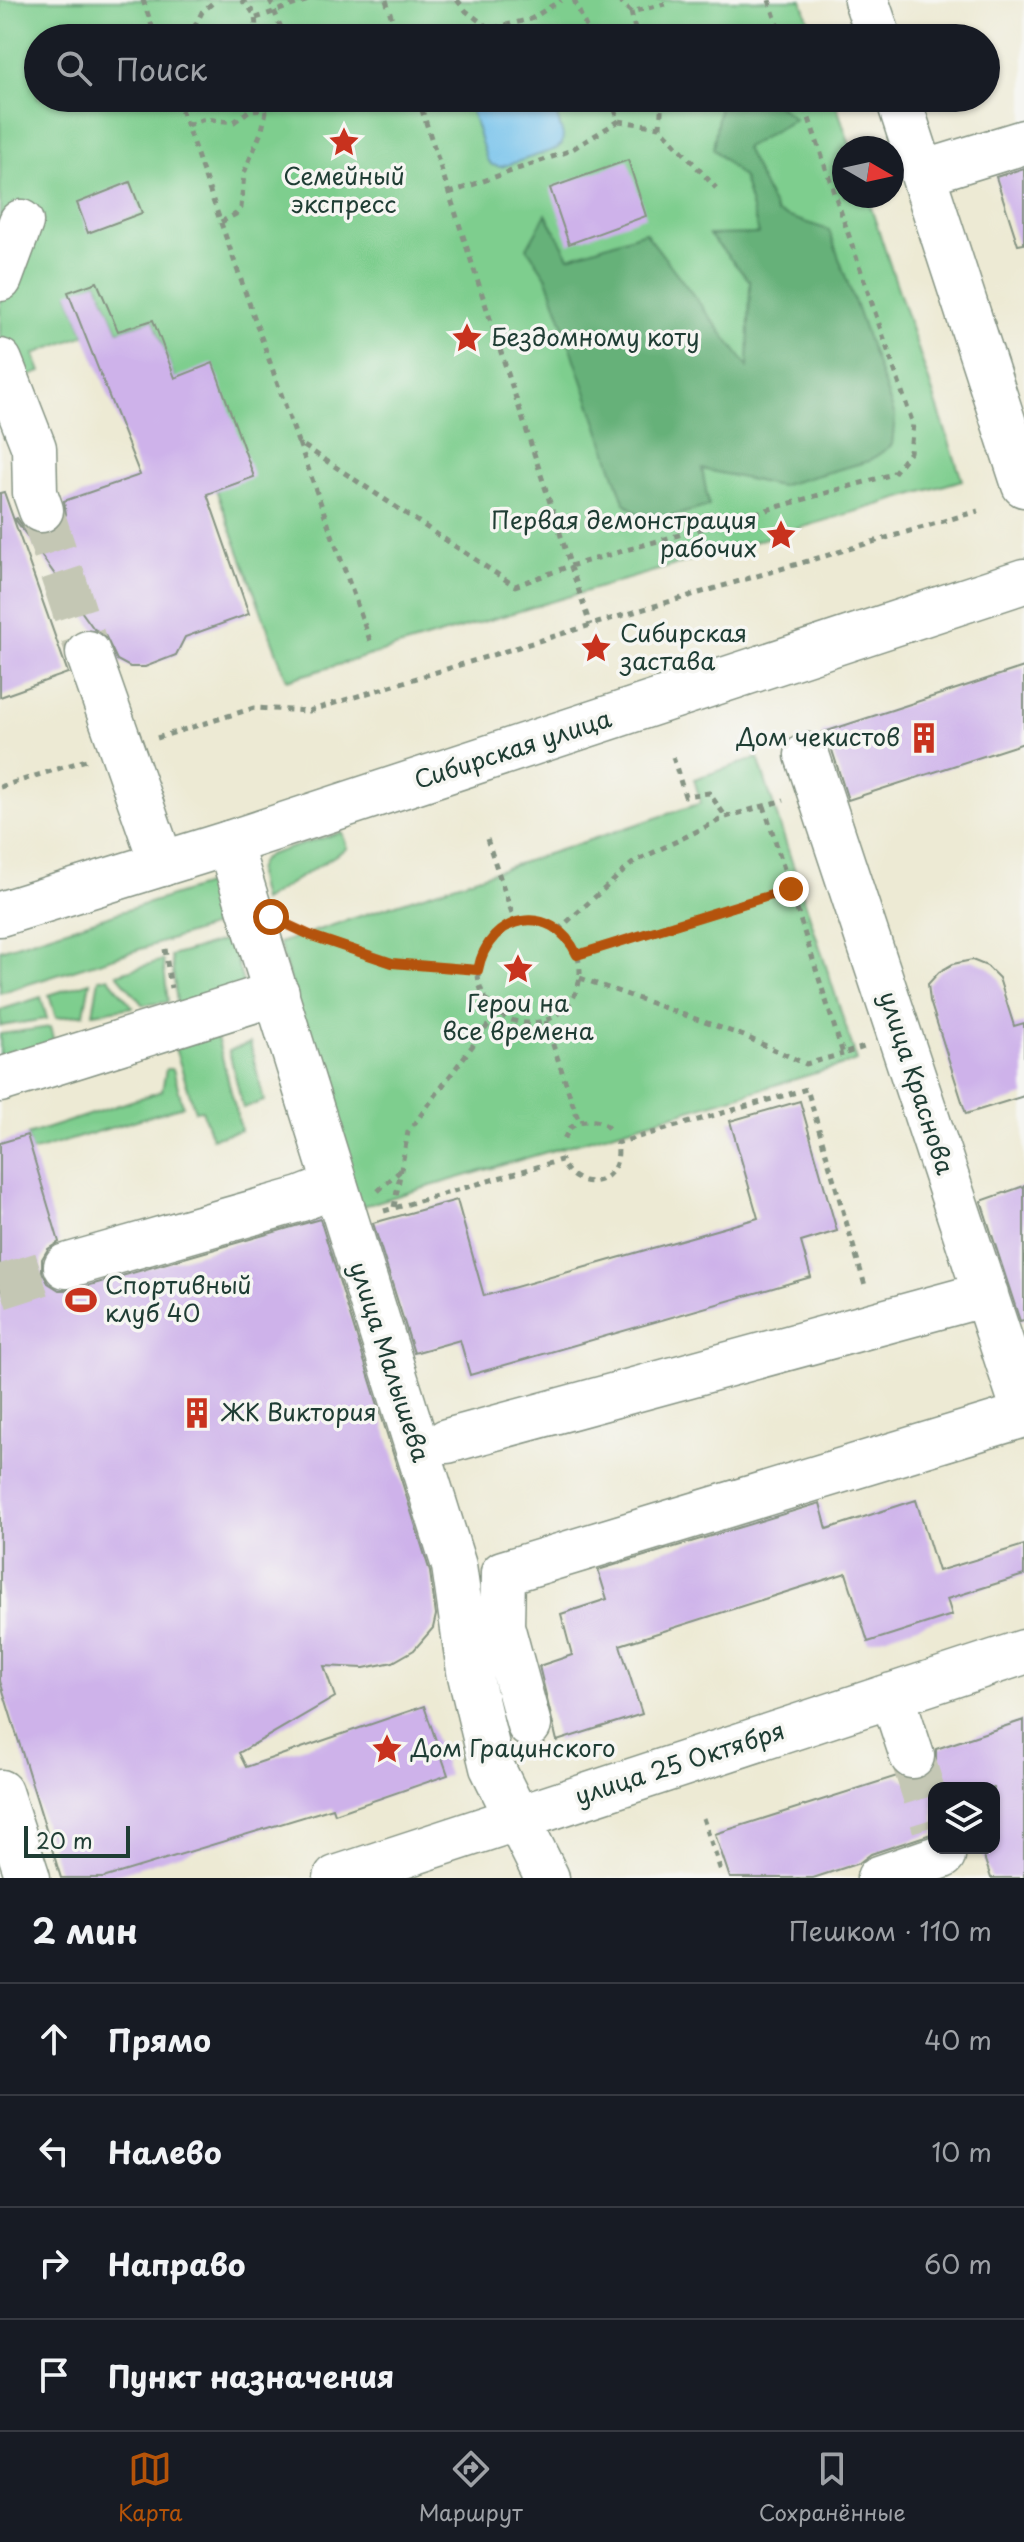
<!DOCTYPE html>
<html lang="ru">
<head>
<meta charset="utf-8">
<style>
	:root { --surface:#171b24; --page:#20242c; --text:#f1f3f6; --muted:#9ea1a6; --line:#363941; --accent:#b45309 }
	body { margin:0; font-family:"Playpen Sans",sans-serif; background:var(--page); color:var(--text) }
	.controls { position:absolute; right:24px; bottom:24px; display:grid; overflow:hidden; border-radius:16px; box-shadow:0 2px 6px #0004 }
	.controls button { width:72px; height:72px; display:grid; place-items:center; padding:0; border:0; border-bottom:2px solid var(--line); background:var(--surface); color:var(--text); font:40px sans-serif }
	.compass { position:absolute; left:832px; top:136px; width:72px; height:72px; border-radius:50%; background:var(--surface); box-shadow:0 2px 6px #0004; rotate:99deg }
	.scale { position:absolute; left:24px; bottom:20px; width:106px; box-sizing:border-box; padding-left:8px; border:4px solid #1f3d34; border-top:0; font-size:22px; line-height:28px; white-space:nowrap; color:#1f3d34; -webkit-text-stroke:6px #f6f6f2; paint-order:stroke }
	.stop { position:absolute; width:24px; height:24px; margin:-18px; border:6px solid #b45309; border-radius:50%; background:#fff }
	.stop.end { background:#b45309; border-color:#fff; box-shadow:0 2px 8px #0008 }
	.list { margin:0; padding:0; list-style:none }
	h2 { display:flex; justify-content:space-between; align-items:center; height:104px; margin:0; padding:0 32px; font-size:34px }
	h2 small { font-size:26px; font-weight:400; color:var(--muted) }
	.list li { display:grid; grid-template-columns:52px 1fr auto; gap:24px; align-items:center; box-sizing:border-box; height:112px; padding:0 32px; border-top:2px solid var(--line) }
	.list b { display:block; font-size:30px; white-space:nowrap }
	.list em { font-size:26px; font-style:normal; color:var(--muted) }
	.icon { flex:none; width:44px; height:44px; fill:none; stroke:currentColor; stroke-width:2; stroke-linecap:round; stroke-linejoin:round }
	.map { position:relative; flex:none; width:1024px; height:1878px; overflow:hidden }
	.search { position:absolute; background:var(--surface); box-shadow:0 2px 6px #0004; left:24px; right:24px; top:24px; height:88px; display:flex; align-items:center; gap:20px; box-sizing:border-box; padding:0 28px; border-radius:44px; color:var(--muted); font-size:30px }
	.sheet { height:552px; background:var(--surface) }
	nav { display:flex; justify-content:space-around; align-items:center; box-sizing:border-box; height:112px; border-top:2px solid var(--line); background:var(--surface); font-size:22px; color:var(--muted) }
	nav a { display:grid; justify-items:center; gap:4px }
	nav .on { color:var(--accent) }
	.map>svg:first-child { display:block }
	.green { fill:#7ece8e; stroke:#4e8661; stroke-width:2 }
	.forest { fill:#66b179; stroke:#427756; stroke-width:2 }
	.water { fill:#6fc0eb; stroke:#477e90; stroke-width:2 }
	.building { fill:#ceb2ea }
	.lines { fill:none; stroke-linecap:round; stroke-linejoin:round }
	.minor-tunnel { stroke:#c4c7b4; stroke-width:44; stroke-dasharray:44 22; stroke-linecap:butt }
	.minor-casing { stroke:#869484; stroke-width:47 }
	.major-casing { stroke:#869484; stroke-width:47 }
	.path { stroke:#869484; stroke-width:5; stroke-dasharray:6 6; stroke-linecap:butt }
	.minor { stroke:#fff; stroke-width:44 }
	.major { stroke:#fff; stroke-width:44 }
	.route { stroke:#b45309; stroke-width:10 }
	.labels { text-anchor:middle; stroke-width:7; stroke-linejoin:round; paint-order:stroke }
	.poi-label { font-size:24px; fill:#1f3d34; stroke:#f6f6f2; text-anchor:start }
	.street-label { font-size:24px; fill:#1f3d34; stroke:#f6f6f2 }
</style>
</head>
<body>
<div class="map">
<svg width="1024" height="1878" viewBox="0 0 1024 1878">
	<rect width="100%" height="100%" fill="#f6f6f2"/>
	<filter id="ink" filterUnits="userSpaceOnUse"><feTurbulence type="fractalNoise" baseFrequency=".0125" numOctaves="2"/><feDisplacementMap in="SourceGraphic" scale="16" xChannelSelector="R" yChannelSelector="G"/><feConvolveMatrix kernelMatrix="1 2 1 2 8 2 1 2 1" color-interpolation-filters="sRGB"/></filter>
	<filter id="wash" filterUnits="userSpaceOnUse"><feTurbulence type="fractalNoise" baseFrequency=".006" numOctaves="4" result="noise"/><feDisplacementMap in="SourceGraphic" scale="32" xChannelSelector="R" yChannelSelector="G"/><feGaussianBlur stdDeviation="1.8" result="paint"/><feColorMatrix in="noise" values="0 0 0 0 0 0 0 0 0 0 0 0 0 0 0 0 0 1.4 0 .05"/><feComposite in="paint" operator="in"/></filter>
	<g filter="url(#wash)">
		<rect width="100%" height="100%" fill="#edead4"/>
		<path class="green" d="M0,0H802L814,38H38V98H834L851,148H844V196H867L962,480L287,680L153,320L118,331L97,282L69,294L85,335L34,354L41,372L0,386Z
			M758,758L857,1061L356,1208L279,943L701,803L694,779Z
			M342,832L347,848L262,901C259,883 250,867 268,855Z
			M209,884L222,891L233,920L0,993V950Z
			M230,939L244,986L178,1011L171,956Z
			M163,960L168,1002L143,1005L117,974Z
			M108,977L133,1007L93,1013L99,979Z
			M90,982L84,1014L56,1018L49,995Z
			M41,997L47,1019L0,1026V1010Z
			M50,1027L56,1049L0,1066V1034Z
			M215,1030L241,1130L212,1138L202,1110L195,1111L173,1042Z
			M250,1043L264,1101L243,1108L229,1051Z
			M166,1069H173L183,1106L31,1152L27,1135L162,1091Z"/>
		<path class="forest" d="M721,98H769L795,119L745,148L777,213L829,230L895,416L892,445L869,461L779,486L702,469L709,506L648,523L624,502L547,278L527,248L546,214L569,257L645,232L748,367L750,281L709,235L759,234L743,178L713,149Z"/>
		<path class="water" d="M467,98H551L563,135L562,144L556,149L501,167L492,165L487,160Z"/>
		<g id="blocks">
			<path class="building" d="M628,160L646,216L569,244L550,188Z
				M1024,168V244L1018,245L996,177Z
				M130,182L142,213L88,233L77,203Z
				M97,282L118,331L153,320L175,378L213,363L254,477L207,494L249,614L185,637L176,655L145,667H130L117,660L105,635L94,629L15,519L17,518L24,528L36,534H49L60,526L66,514L64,501L140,475L68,292Z
				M4,492L68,673L0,697V493Z
				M1024,667V743L848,800L831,747L821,733Z
				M972,960L987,966L999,978L1014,1026L1024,1023V1096L966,1114L930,1001L928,984L939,972L953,964Z
				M800,1101L837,1231L801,1242L811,1277L470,1375L460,1340L414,1353L373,1223L457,1200L484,1296L758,1218L730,1121Z
				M27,1135L59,1242L48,1249L42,1259V1272L48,1283L59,1290H73L320,1219L430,1572L436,1615L433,1628L414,1650L393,1662L364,1668L324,1666L335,1697L239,1753L246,1767L424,1706L448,1775L335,1814L333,1808L103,1878H61L0,1681V1143Z
				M1024,1186V1320L1020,1321L981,1201Z
				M916,1500L938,1571L1024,1545V1575L947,1599L952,1615L868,1642L846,1573L620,1645L642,1714L557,1741L539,1666L572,1655L561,1614L607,1599L598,1570L820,1503L827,1529Z
				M1024,1720V1878H991L981,1848H994V1788H934V1833L871,1854L859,1863L813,1878H730L715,1834L897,1776L908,1781L920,1779L931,1772L936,1762V1749Z"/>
		</g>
	</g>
	<g filter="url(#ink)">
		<use href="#blocks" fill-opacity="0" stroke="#869484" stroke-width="2"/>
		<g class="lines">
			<path class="minor-tunnel" d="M41,510L88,653
				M0,1287L66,1266
				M912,1756L934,1826"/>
			<defs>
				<path id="minor" d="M866,0L879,38
					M898,98L1024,485
					M923,173L1024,142
					M0,279L21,222
					M0,361L34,448L35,493L41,510
					M88,653L162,864
					M807,755L1024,1411
					M229,843L454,1566L469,1671L492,1767L547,1878
					M0,1080L277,993
					M66,1266L301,1199L334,1186
					M447,1441L986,1294
					M892,1695L912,1756
					M529,1725L502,1626L503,1573L1024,1415
					M0,1792L28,1878
					M336,1878L1024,1652
					M879,1878L943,1856"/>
				<path id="major" d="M0,914L229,843L1024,581"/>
			</defs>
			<use href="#minor" class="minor-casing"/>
			<use href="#major" class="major-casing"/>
			<path class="path" d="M143,0L156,38
				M241,0C255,10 259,21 253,38
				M270,0L285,38
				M386,0L398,38
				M457,0L466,11L490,29L531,19L561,0
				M574,0L591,38
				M618,0L631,12L665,4
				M769,0L782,38
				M631,12L637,38
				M256,18L308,0
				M189,38L202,12L216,0
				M177,98L298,442L515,586L570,566L893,474L910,452L913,424L802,98
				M418,98L590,625
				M662,98L660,127L716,188
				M619,121L660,127
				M187,125L205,119L234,122L250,110L267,109
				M449,193L569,151L619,121L611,98
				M221,222L236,214L241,208L244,173L262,130L269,98
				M299,443L372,646
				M157,738L254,708L309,711L624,615L978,511
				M673,757L685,796L709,793L726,817
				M0,787L86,760
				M764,806L843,1054L864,1047
				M487,839L515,922
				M478 972a51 51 0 1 1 102 0a51 51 0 1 1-102 0Z
				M297,929L392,963L478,970
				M558,930L634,862L726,817L784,800
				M165,949L171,988
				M577,955L791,889
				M580,978L744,1036L806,1064L843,1054
				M545,1021L579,1122C590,1120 601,1119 609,1129
				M564,1139L570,1128L579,1122
				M378,1191L400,1171
				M394,1207L408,1132L497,1013
				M384,1211L561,1160C577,1197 625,1184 617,1143L807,1089L866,1289
				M703,1818L721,1871"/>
			<use href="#minor" class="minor"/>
			<use href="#major" class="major"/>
		</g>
	</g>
	<g class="lines" filter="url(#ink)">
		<path class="route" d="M271,917L312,936L392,963L478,970C489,913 552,901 577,955L791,889"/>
	</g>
	<defs>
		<symbol id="sight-bare" viewBox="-9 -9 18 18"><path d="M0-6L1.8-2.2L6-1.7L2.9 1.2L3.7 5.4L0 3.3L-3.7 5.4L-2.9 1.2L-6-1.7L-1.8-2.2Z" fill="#c8321e" stroke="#f6f6f2" stroke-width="2.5" paint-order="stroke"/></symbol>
		<symbol id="building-bare" viewBox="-9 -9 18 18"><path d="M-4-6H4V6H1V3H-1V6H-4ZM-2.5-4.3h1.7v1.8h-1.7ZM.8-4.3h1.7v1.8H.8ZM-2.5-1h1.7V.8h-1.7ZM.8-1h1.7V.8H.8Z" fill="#c8321e" stroke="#f6f6f2" stroke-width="2.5" paint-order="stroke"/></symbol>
		<symbol id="stadium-bare" viewBox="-9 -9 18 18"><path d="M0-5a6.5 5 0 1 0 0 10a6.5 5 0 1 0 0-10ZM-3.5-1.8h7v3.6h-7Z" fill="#c8321e" stroke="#f6f6f2" stroke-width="2.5" paint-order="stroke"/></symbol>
	</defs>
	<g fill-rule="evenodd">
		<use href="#sight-bare" x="322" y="120" width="44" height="44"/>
		<use href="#sight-bare" x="445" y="316" width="44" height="44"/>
		<use href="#sight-bare" x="759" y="513" width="44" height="44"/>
		<use href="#sight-bare" x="574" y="626" width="44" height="44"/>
		<use href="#building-bare" x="902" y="716" width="44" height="44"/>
		<use href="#sight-bare" x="496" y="947" width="44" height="44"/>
		<use href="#stadium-bare" x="59" y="1278" width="44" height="44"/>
		<use href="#building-bare" x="175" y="1391" width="44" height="44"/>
		<use href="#sight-bare" x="365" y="1727" width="44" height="44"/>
	</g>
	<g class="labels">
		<g class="poi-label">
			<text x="344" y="185" text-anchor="middle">Семейный<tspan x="344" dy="28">экспресс</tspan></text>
			<text x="491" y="346">Бездомному коту</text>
			<text x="757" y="529" text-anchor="end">Первая демонстрация<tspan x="757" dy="28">рабочих</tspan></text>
			<text x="620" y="642">Сибирская<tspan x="620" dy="28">застава</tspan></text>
			<text x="900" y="746" text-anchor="end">Дом чекистов</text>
			<text x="518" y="1012" text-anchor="middle">Герои на<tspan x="518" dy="28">все времена</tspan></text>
			<text x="105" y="1294">Спортивный<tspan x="105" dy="28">клуб 40</tspan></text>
			<text x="221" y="1421">ЖК Виктория</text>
			<text x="411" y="1757">Дом Грацинского</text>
		</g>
		<g class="street-label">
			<text transform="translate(513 750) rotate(-18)" y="8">Сибирская улица</text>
			<text transform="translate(916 1083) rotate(72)" y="8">улица Краснова</text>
			<text transform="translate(389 1362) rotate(72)" y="8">улица Малышева</text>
			<text transform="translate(680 1764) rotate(-18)" y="8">улица 25 Октября</text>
		</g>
	</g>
</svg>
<div class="controls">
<button><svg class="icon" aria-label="layers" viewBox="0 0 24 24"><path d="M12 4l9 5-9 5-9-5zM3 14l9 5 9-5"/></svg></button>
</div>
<svg class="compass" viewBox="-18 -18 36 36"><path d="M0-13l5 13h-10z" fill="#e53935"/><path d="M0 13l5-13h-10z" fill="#9ea1a6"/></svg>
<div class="scale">20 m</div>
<div class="stop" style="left:271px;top:917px"></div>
<div class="stop end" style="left:791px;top:889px"></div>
<div class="search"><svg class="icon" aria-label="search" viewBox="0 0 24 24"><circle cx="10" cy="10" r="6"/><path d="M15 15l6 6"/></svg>Поиск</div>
</div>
<section class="sheet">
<h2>2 мин<small>Пешком · 110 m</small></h2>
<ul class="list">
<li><svg class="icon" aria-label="ahead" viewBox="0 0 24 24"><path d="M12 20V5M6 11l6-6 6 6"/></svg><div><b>Прямо</b></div><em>40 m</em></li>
<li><svg class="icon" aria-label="left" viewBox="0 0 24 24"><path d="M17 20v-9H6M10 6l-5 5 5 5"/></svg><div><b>Налево</b></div><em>10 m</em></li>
<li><svg class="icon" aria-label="right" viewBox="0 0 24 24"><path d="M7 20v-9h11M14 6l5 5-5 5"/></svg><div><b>Направо</b></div><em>60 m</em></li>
<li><svg class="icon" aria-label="arrive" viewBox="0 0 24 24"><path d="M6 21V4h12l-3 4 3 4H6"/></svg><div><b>Пункт назначения</b></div></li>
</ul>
</section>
<nav>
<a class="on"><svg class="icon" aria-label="map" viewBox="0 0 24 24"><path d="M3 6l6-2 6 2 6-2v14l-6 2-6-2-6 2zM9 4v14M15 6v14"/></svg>Карта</a>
<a><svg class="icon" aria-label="directions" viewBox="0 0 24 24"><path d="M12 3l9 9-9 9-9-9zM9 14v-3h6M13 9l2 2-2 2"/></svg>Маршрут</a>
<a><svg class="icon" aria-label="saved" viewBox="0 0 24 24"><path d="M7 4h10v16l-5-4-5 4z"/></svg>Сохранённые</a>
</nav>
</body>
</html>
